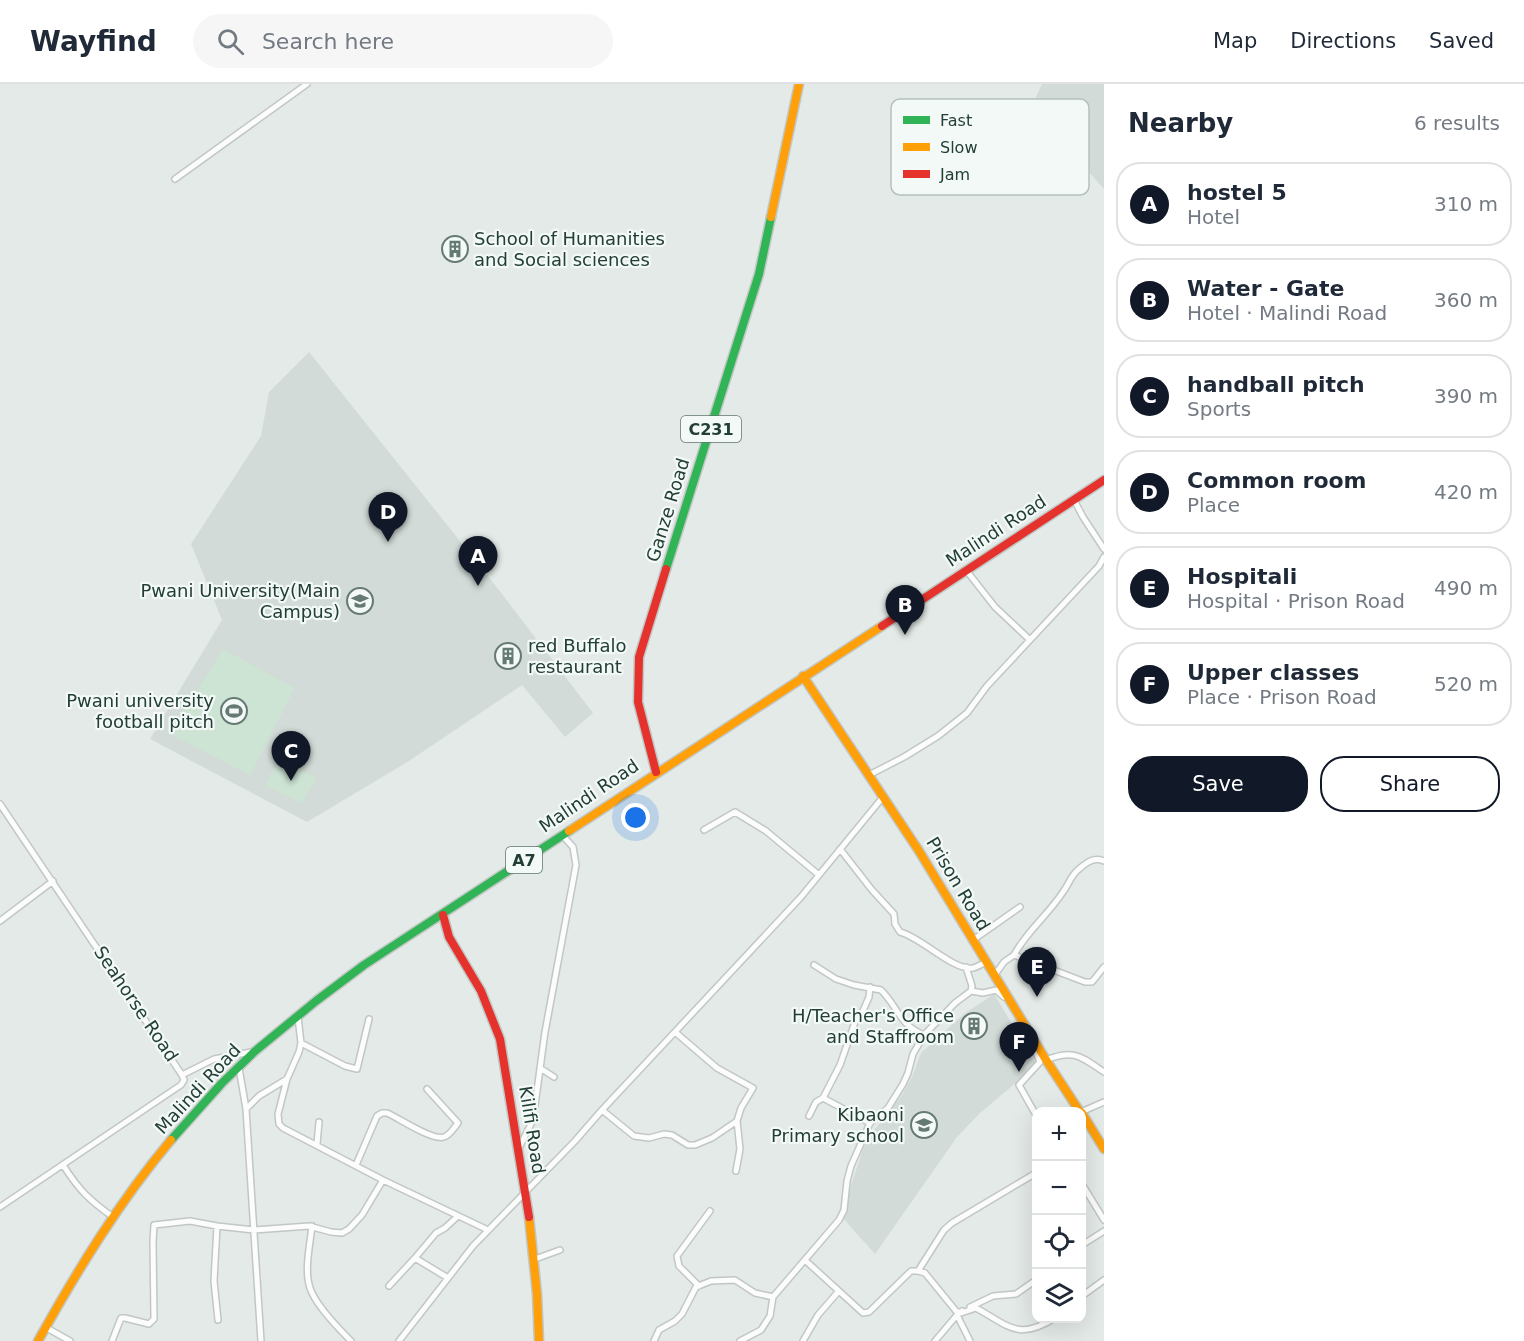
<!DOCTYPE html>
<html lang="en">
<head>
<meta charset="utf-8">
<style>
	:root { --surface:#fff; --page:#f6f6f7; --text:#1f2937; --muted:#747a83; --line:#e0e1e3; --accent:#111827 }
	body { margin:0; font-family:"DejaVu Sans",sans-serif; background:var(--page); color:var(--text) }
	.controls { position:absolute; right:18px; bottom:18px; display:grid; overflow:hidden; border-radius:12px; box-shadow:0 6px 24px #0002 }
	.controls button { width:54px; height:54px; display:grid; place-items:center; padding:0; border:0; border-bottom:2px solid var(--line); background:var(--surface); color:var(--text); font:30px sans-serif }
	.you { position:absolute; left:636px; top:734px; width:21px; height:21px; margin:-15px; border:4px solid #fff; border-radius:50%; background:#1a73e8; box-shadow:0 0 0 9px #1a73e833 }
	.badge { display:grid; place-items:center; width:39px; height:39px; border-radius:50%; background:var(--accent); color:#fff; font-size:20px; font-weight:700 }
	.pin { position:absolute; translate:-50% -50px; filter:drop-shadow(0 2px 3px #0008) }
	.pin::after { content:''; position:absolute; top:32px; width:21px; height:18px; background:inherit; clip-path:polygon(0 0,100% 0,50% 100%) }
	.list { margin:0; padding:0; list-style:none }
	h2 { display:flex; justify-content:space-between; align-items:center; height:78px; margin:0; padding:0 24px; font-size:26px }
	h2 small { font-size:20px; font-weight:400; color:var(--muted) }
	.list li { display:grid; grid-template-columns:39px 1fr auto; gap:18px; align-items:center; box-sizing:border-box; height:84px; margin:0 12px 12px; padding:0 12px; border:2px solid var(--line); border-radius:24px }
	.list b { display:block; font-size:22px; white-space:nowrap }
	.list p { margin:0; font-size:20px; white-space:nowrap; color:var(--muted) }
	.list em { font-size:20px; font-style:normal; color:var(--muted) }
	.actions { display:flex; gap:12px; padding:18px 24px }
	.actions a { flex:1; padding:14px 0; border:2px solid var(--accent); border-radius:24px; text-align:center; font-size:21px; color:var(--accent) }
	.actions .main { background:var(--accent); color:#fff }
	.icon { flex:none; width:33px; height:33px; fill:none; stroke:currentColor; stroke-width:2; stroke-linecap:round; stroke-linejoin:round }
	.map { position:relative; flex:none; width:1104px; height:1257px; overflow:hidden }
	header { display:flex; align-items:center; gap:36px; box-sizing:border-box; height:84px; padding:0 30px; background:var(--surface); border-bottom:2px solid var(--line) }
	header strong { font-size:28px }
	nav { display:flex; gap:33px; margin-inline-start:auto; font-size:21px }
	.search { width:420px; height:54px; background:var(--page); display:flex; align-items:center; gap:15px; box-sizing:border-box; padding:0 21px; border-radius:33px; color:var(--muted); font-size:22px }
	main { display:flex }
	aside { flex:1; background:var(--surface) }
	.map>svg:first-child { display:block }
	.built { fill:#d2dbd7 }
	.green { fill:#cde3d4 }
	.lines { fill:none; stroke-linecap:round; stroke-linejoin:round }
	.street-casing { stroke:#c1c7c4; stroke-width:8 }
	.fast-casing { stroke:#c0c7c4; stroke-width:11 }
	.slow-casing { stroke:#c0c7c4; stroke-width:11 }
	.jam-casing { stroke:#c0c7c4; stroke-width:11 }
	.street { stroke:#fbfcfb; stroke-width:5 }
	.fast { stroke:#30b455; stroke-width:8 }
	.slow { stroke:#ff9f0a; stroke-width:8 }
	.jam { stroke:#e5322d; stroke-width:8 }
	.labels { text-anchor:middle; stroke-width:4.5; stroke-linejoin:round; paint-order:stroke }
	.shield { fill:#f3f9f6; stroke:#617670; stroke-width:1.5 }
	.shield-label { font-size:16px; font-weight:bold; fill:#223e36 }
	.poi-label { font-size:18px; fill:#223e36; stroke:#f3f9f6; text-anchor:end }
	.street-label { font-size:18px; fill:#223e36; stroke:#f3f9f6 }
	.key { fill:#f3f9f6; stroke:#b4c1bc; stroke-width:1.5 }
	.key-label { font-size:16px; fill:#223e36 }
</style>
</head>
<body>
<header>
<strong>Wayfind</strong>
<div class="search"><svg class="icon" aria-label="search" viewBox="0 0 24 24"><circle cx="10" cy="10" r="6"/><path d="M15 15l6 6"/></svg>Search here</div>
<nav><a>Map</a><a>Directions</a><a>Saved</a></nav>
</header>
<main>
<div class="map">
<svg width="1104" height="1257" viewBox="0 0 1104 1257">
	<rect width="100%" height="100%" fill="#e4eae7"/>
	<path class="built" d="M1042,0H1104V105L1031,24Z
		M309,268L495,501L593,629L565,653L522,601L409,677L307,738L150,655L222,536L191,460L261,352L269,308Z
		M994,910L1037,981L980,1029L957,1053L875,1170L841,1132L863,1065L875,1045L902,1011L913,991L921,969L964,930Z"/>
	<path class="green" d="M223,565L295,604L250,691L170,650Z
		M280,676L317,694L301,719L265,701Z"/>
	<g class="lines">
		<defs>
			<path id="street" d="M175,95L307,0
				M1074,416L1083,433L1104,465
				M966,486L995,523L1030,556
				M869,691L904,673L938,652L967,629L987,602L1099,482L1104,473
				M0,720L182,991L184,996L181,1001L163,1013L0,1123
				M704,746L735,728L766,747L819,791
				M840,765L872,806L894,830L895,840L900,848C921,853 953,887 973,884C977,883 982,880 986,878
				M0,837L53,797
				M973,856L1020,823
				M1014,871C1027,847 1048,831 1063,808C1069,800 1071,791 1079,785C1087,778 1094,773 1104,777
				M814,881L836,895L854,901L881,906C899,924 898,940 924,951
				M966,883L972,902L971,907
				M994,892L1004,878L1014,871L1085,898H1092L1104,883
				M971,907L983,909L996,906L1004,913
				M298,933L301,959L299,968L287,995L278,1030L279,1040L283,1044L383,1096L488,1146
				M301,959L345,982L357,985L369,935
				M1032,960L1040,978L1019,1001L1036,1031
				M1046,976C1074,965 1080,972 1104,988
				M239,984L246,1025L261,1257
				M540,984L554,993
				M182,991L214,975L251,968
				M823,1014L840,981L855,938L862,929L869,913L870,903
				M246,1025L259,1012L287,995
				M602,1026L634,1052L649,1054L664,1050L672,1051L688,1061H695L712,1054L737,1037L741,1024L753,1004L717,984L675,948
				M1081,1028L1104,1018
				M809,1032L816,1018L823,1014L870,1039
				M317,1060L319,1038
				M519,1064L533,1036L545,948L576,781L573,763L563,752
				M63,1081C79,1106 89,1116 113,1133
				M356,1081L377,1032L382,1029H387C399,1034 432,1057 444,1053C450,1051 454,1044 458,1039L427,1005
				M736,1087L740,1065L737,1037
				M1082,1100L1104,1136
				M217,1142L214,1197L218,1236
				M312,1142C310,1161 304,1186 310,1204C315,1220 339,1245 351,1257
				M1082,1161L1104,1147
				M415,1174L436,1149L445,1144L458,1132
				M535,1175L560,1166
				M806,1177L863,1229L869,1228L911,1187H918L925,1189L956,1227L961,1229L976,1224C1009,1242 1018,1257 1055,1234
				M918,1187L944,1146L952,1139L1036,1089
				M389,1202L415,1174L448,1194
				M699,1202L679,1182L677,1172L710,1127
				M1082,1212L1104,1196
				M970,1223L993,1212L1016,1210L1036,1196
				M957,1231L970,1257
				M45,1243L70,1257
				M112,1257L121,1234H125L149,1240L154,1235L153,1157L154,1141L190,1137L217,1142L254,1146L309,1142L331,1148L342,1149L349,1145L362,1131L383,1096
				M399,1257L473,1162L575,1057L602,1026L801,813L883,713
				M654,1257L659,1246L675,1237L682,1230L696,1203L711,1197L735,1196L755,1209L773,1213
				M740,1257L761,1246L770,1232L773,1213L839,1136L844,1126L847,1097L851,1082L870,1039L888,1024L903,1000L908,989L913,970L924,951L955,919L971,907
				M803,1257L818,1231L838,1208
				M935,1257L957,1231L962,1227"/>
			<path id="fast" d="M666,485L759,190L771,133
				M171,1056L222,999L254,968L316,917L364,881L569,747"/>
			<path id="slow" d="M771,133L799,0
				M803,592L919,767L1046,976L1080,1028
				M569,747L882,542
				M1082,1029L1104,1065
				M529,1133L537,1210L539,1257
				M38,1257C77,1187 119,1118 171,1056"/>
			<path id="jam" d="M882,542L1104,396
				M656,688L638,618L639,573L666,485
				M443,831L449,853L481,907L500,955L529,1133"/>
		</defs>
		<use href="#street" class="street-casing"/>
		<use href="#fast" class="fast-casing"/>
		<use href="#slow" class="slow-casing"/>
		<use href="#jam" class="jam-casing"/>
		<use href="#street" class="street"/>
		<use href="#fast" class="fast"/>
		<use href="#slow" class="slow"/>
		<use href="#jam" class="jam"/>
	</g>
	<defs>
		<symbol id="building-ring" viewBox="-11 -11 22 22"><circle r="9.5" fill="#f3f9f6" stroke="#667a74" stroke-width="1.5"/><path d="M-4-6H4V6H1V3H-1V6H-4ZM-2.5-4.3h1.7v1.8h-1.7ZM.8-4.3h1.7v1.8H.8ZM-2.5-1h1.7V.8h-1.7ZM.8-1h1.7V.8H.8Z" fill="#667a74"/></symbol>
		<symbol id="university-ring" viewBox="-11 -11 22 22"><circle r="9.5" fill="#f3f9f6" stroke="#667a74" stroke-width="1.5"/><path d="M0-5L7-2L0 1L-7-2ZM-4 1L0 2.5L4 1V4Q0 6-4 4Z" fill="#667a74"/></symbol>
		<symbol id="stadium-ring" viewBox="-11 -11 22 22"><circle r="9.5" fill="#f3f9f6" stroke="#667a74" stroke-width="1.5"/><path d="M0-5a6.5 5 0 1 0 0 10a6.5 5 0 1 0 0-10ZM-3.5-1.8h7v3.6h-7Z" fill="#667a74"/></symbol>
		<symbol id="school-ring" viewBox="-11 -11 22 22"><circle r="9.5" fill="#f3f9f6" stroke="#667a74" stroke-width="1.5"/><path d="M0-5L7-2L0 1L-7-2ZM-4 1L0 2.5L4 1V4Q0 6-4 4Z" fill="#667a74"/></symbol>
	</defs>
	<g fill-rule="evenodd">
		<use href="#building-ring" x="440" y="150" width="30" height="30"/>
		<use href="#university-ring" x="345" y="502" width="30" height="30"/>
		<use href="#building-ring" x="493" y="557" width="30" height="30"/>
		<use href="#stadium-ring" x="219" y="612" width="30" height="30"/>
		<use href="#building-ring" x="959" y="927" width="30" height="30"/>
		<use href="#school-ring" x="909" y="1026" width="30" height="30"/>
	</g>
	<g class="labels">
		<g class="shield">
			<rect x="681" y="332" width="60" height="26" rx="4.5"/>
			<rect x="506" y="763" width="36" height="26" rx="4.5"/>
		</g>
		<g class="shield-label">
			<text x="711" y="351">C231</text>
			<text x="524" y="782">A7</text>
		</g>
		<g class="poi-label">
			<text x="474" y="161" text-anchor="start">School of Humanities<tspan x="474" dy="21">and Social sciences</tspan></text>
			<text x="340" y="513">Pwani University(Main<tspan x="340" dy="21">Campus)</tspan></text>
			<text x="528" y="568" text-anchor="start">red Buffalo<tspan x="528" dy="21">restaurant</tspan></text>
			<text x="214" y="623">Pwani university<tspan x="214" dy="21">football pitch</tspan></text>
			<text x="954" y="938">H/Teacher's Office<tspan x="954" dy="21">and Staffroom</tspan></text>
			<text x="904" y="1037">Kibaoni<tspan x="904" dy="21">Primary school</tspan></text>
		</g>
		<g class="street-label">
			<text transform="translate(668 426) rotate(-73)" y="6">Ganze Road</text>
			<text transform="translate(996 447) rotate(-33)" y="6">Malindi Road</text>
			<text transform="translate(589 712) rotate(-34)" y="6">Malindi Road</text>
			<text transform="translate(958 800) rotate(59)" y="6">Prison Road</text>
			<text transform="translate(136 920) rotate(56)" y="6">Seahorse Road</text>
			<text transform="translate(198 1005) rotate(-47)" y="6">Malindi Road</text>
			<text transform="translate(532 1046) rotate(81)" y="6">Kilifi Road</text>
		</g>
	</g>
	<rect x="891" y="15" width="198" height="96" rx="9" class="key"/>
	<rect x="903" y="32" width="27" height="8" fill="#30b455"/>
	<rect x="903" y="59" width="27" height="8" fill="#ff9f0a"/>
	<rect x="903" y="86" width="27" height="8" fill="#e5322d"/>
	<g class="key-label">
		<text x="940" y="42">Fast</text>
		<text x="940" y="69">Slow</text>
		<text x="940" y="96">Jam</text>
	</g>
</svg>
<div class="controls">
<button>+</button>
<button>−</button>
<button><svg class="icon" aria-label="locate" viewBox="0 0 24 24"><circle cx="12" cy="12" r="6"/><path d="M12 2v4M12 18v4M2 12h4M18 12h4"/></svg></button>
<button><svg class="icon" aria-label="layers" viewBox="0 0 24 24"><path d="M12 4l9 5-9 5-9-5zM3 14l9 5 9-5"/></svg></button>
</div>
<div class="you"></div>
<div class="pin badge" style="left:478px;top:502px">A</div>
<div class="pin badge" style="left:905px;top:551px">B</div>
<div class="pin badge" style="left:291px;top:697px">C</div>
<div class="pin badge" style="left:388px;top:458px">D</div>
<div class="pin badge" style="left:1037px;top:913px">E</div>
<div class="pin badge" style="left:1019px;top:988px">F</div>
</div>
<aside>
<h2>Nearby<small>6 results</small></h2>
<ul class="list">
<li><span class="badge">A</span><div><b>hostel 5</b><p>Hotel</p></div><em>310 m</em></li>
<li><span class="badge">B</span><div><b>Water - Gate</b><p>Hotel · Malindi Road</p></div><em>360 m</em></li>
<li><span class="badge">C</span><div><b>handball pitch</b><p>Sports</p></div><em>390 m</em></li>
<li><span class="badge">D</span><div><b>Common room</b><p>Place</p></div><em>420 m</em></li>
<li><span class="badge">E</span><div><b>Hospitali</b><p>Hospital · Prison Road</p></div><em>490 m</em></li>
<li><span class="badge">F</span><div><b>Upper classes</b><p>Place · Prison Road</p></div><em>520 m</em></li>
</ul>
<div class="actions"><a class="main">Save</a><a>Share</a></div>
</aside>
</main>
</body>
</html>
